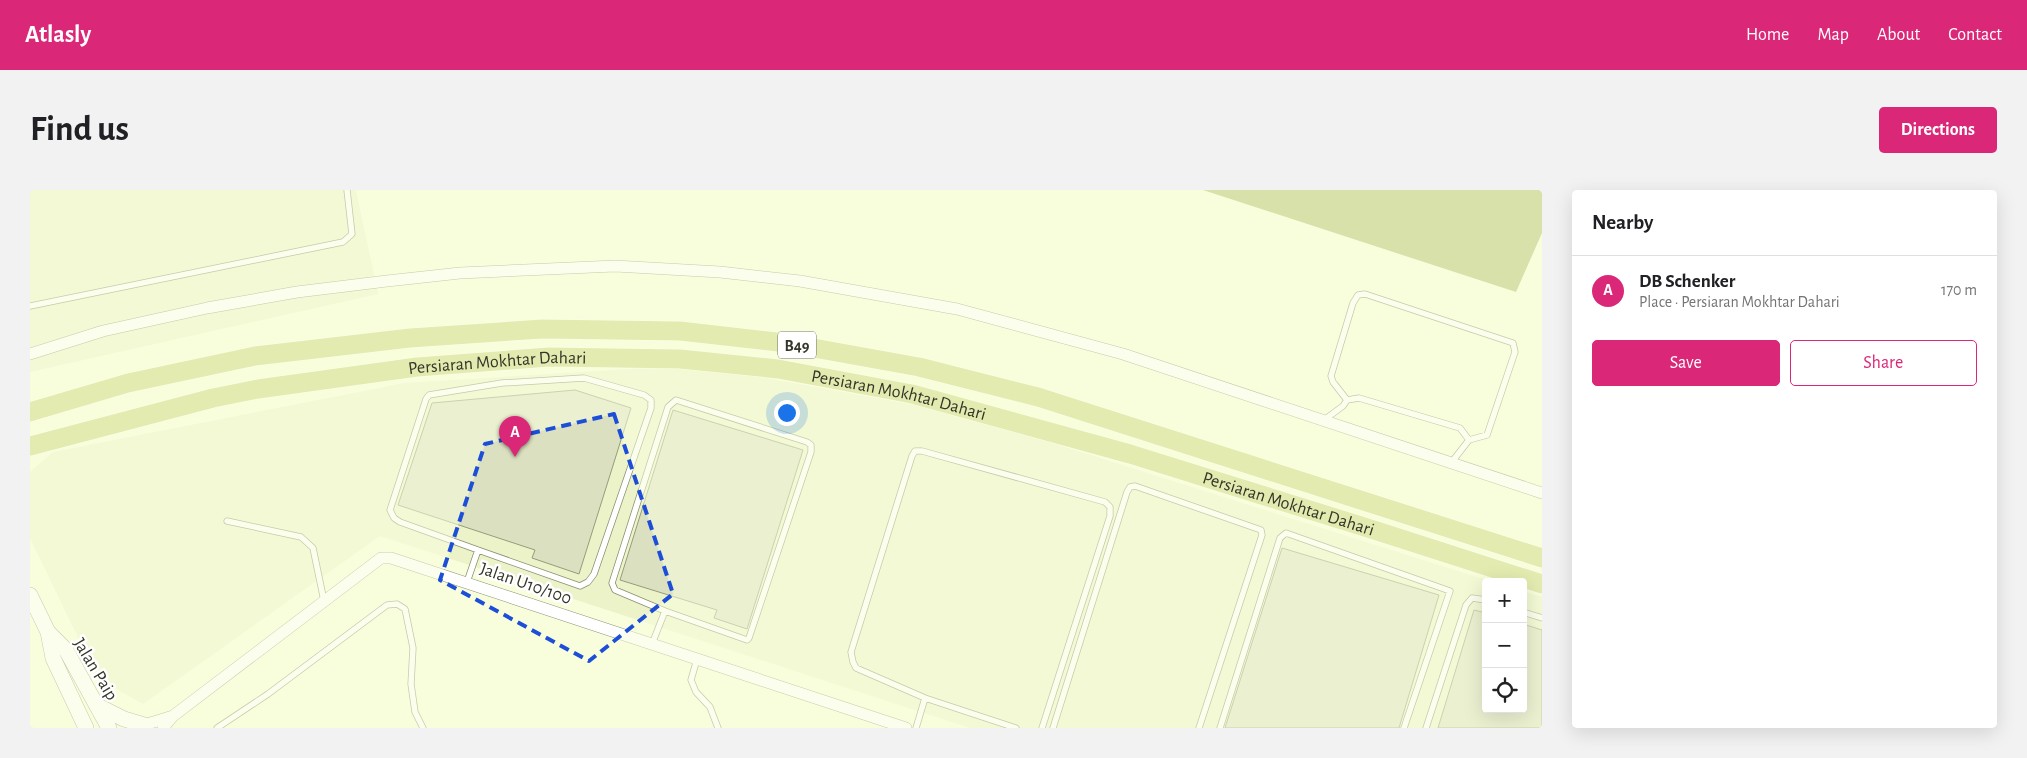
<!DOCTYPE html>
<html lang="en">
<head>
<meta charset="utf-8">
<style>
	:root { --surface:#fff; --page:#f2f2f2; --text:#202124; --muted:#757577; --line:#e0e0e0; --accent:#db2777 }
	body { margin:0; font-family:"Alegreya Sans",sans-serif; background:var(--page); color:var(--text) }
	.controls { position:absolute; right:15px; bottom:15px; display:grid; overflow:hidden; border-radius:5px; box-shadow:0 5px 20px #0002 }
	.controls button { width:45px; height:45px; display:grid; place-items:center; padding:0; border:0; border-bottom:1px solid var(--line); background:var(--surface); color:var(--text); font:25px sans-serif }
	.you { position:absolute; left:756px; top:222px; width:18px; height:18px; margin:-12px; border:4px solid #fff; border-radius:50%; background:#1a73e8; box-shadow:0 0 0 8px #1a73e833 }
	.badge { display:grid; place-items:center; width:32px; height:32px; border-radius:50%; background:var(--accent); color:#fff; font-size:16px; font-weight:700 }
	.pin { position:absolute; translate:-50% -41px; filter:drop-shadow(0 1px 2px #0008) }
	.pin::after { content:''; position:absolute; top:26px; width:18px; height:15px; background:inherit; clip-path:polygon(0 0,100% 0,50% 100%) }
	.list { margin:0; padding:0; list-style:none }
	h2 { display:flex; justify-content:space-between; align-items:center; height:65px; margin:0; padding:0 20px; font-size:21px }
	h2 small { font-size:16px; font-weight:400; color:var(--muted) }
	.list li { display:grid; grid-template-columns:32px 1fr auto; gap:15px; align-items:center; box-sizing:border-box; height:70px; padding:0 20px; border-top:1px solid var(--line) }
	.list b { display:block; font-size:19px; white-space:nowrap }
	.list p { margin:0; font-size:16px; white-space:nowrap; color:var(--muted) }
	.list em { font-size:16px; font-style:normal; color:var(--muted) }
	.actions { display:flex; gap:10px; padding:15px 20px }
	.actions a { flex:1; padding:11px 0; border:1px solid var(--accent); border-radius:5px; text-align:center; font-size:18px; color:var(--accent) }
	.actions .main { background:var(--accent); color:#fff }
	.icon { flex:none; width:28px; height:28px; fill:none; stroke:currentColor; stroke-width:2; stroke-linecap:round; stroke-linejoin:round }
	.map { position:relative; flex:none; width:1512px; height:538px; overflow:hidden; border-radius:5px }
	header { display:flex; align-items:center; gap:30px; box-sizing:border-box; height:70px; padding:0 25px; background:var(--accent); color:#fff }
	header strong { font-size:24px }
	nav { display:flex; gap:28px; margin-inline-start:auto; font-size:18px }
	.intro { display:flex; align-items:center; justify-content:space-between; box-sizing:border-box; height:120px; padding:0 30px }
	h1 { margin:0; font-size:35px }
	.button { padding:12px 22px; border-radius:5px; background:var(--accent); color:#fff; font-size:18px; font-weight:700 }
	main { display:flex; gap:30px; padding:0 30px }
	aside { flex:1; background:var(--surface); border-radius:5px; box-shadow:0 5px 20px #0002 }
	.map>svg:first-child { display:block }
	.built { fill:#ecf3c9 }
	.forest { fill:#b2be6c }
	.building { fill:#dbe1c0; stroke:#969b7c }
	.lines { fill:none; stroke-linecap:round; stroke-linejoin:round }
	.service-casing { stroke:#898f70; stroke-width:7 }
	.minor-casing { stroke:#898f70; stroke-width:12 }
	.tertiary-casing { stroke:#898f70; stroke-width:16 }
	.primary-casing { stroke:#fff; stroke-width:20 }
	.service { stroke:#fff; stroke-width:5.5 }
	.minor { stroke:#fff; stroke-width:11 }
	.tertiary { stroke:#fff; stroke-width:15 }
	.primary { stroke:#cdd67a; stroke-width:19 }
	.marked { fill:none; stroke:#1d4ed8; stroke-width:4; stroke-dasharray:10 6; stroke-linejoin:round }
	.labels { text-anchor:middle; stroke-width:5; stroke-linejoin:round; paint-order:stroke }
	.shield { fill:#fff; stroke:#707268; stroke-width:1 }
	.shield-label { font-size:16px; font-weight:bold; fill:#333628 }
	.street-label { font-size:18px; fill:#333628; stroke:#fff }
</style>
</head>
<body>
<header>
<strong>Atlasly</strong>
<nav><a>Home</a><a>Map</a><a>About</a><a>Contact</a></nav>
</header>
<div class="intro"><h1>Find us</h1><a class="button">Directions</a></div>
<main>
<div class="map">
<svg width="1512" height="538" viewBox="0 0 1512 538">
	<rect width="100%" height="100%" fill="#f8fedc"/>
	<path class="built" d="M0,0H326L348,104L0,182Z
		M664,175L924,222L1463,392H1456V519H1493V401L1512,407V538H940L350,346L113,514L68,489L0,348V282L23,262L375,193Z"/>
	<path class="forest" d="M1173,0H1512V43L1486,102Z"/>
	<path class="building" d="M545,200L601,218L549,384L502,368L505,360L368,315L402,213Z
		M643,220L773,260L717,439L684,428L687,420L590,390Z
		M1252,358L1409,405L1369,538H1195Z
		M1444,420L1456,423V519H1493V434L1512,440V538H1408Z"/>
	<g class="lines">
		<defs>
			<path id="service" d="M0,116L313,52L322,44L317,0
				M646,210L777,252L781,255V262L719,448L717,450L635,421L585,400L582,393L638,217Z
				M1317,210L1329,208L1430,238L1439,250
				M1294,230L1313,216L1317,210L1303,192L1301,186L1323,113L1328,105L1335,104L1483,153L1485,162L1457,245L1439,250L1421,273
				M197,331L271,347L283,358L294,411
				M437,392L448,360L370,332L364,328L360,320L396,209L399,205L472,193L554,188L614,205L621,210V218L564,384L558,392L550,396L448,360
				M1493,422L1512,428
				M622,454L635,421
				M667,469L661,490L666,502L680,517L688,538
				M895,508L986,538
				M187,538L238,504L357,415L367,414L375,419L383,458L381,494L385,522L393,538
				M886,538L895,508L826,478L823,472L821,462L882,266L885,261H892L1075,312L1080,317V326L1012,538
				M1023,538L1097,302L1100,297L1105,296L1231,340L1232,345L1169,538
				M1190,538L1250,348L1256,343L1420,401L1374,538
				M1396,538L1436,415L1442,408L1456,410"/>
			<path id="minor" d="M0,164L73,141L177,118L267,102L357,91L430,83L585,76L690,82L770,91L927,119L1093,164L1512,303
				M111,538L114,535L143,526
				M133,538L143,526L351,368H361L876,538"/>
			<path id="tertiary" d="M0,405L18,442L23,468L56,538
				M18,442L36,460L79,538
				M66,515L94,529L114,535"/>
			<g id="primary">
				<path d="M0,222L98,193L225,166L380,148L512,139L650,141L756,153L889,177L1008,207L1512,368"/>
				<path id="s1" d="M0,256L183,208L228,199L387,177L519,167L650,169L748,179L882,204L1100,264L1344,340L1512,394"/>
			</g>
		</defs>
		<use href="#service" class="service-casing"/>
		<use href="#minor" class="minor-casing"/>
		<use href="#tertiary" class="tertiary-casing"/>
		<use href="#primary" class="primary-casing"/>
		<use href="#service" class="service"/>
		<use href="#minor" class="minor"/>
		<use href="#tertiary" class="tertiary"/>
		<use href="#primary" class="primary"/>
	</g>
	<path d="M0 0H1512V538H0ZM584,224L643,404L559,471L410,390L455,254Z" fill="#f8fedc" fill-opacity=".55" fill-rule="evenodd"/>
	<path class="marked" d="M584,224L643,404L559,471L410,390L455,254Z"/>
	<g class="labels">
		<rect class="shield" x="748" y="141.5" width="38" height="27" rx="4"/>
		<g class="shield-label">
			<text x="767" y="161">B49</text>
		</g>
		<g class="street-label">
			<text dy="6" stroke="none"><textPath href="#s1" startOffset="476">Persiaran Mokhtar Dahari</textPath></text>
			<text dy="6" stroke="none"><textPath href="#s1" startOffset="881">Persiaran Mokhtar Dahari</textPath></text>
			<text dy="6" stroke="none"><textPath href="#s1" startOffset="1286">Persiaran Mokhtar Dahari</textPath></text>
			<text transform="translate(496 393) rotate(19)" y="6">Jalan U10/100</text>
			<text transform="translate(66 479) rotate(59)" y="6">Jalan Paip</text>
		</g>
	</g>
</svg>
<div class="controls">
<button>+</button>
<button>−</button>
<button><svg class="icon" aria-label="locate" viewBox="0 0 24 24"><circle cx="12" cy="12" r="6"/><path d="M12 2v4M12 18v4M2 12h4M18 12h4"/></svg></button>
</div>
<div class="you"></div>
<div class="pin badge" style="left:485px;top:267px">A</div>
</div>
<aside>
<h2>Nearby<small></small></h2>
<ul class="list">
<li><span class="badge">A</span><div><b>DB Schenker</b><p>Place · Persiaran Mokhtar Dahari</p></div><em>170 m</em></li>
</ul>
<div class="actions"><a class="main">Save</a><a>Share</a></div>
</aside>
</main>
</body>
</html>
